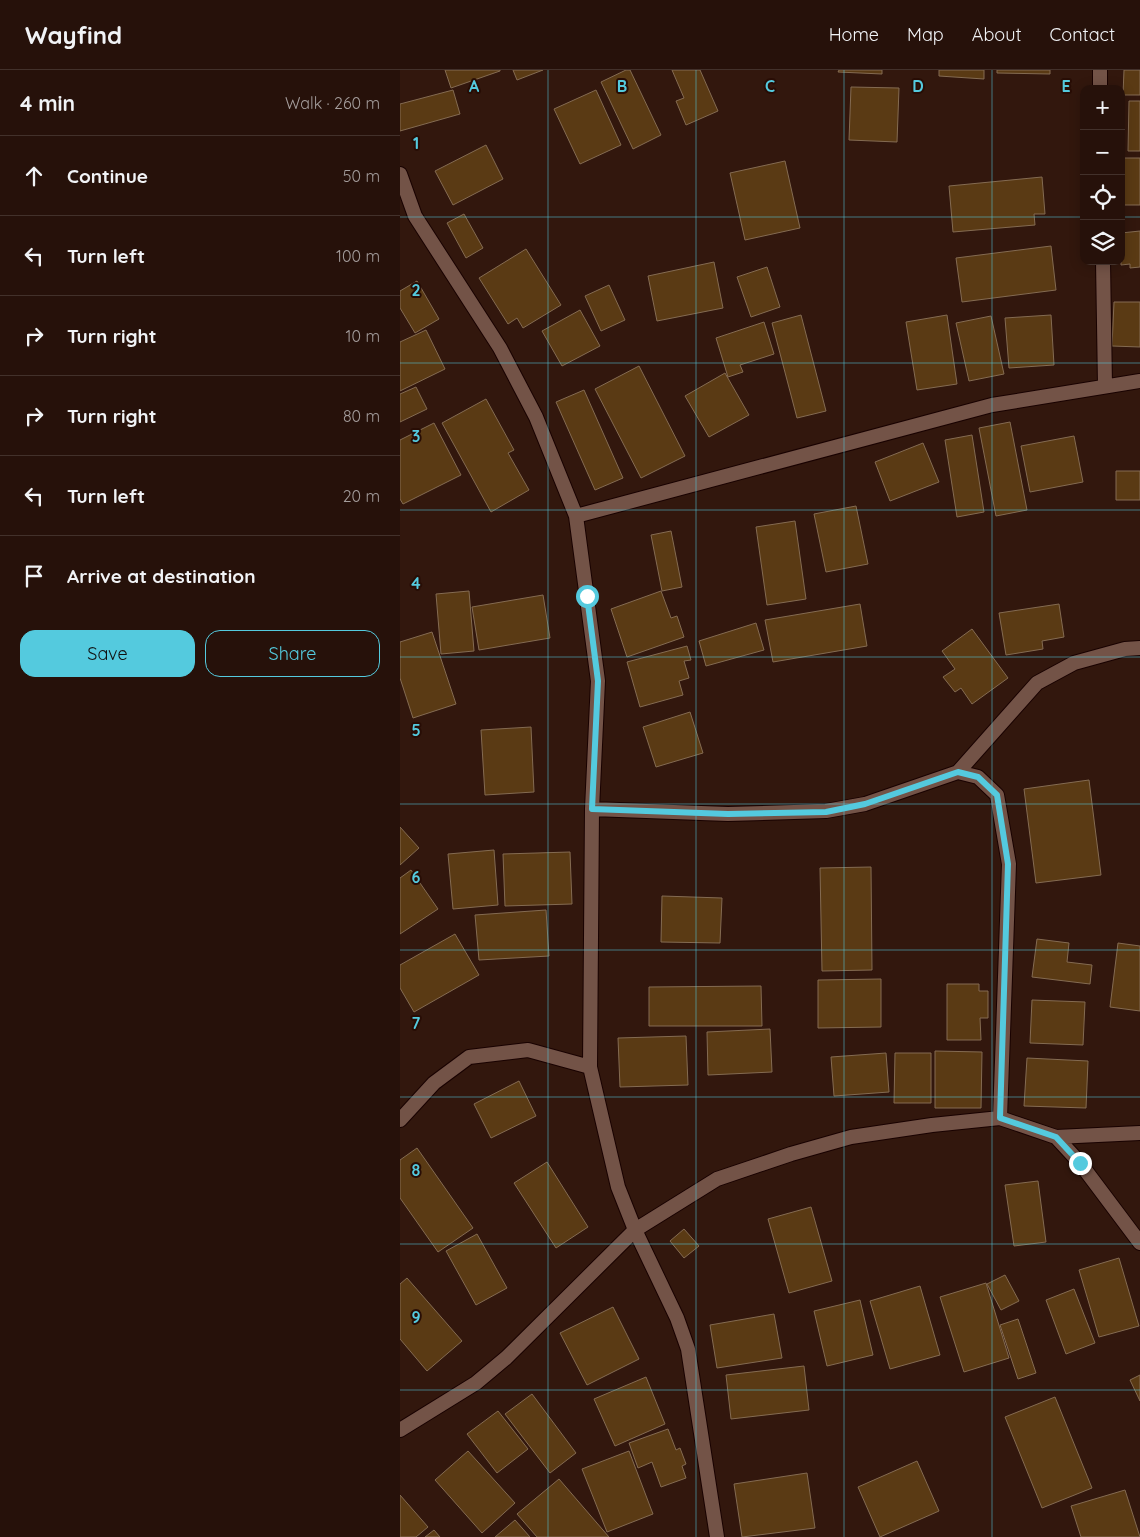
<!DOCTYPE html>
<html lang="en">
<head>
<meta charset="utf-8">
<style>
	:root { --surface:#26110a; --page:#2e1a13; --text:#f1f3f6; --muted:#a49d9c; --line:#42312b; --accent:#54cade }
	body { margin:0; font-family:Quicksand,sans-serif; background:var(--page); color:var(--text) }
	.controls { position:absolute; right:15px; top:15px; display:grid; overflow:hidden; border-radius:10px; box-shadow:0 2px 12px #0003 }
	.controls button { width:45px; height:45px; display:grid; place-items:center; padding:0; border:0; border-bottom:1px solid var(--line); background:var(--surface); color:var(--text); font:25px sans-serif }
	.stop { position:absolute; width:15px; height:15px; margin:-11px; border:4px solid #54cade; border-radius:50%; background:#fff }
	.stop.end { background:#54cade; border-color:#fff; box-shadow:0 1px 5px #0008 }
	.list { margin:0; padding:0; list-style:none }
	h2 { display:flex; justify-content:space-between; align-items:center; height:65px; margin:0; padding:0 20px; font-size:21px }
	h2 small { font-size:16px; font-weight:400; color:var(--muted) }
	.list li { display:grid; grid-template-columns:32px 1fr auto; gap:15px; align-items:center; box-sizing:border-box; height:80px; padding:0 20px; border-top:1px solid var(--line) }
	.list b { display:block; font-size:19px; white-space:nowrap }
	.list em { font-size:16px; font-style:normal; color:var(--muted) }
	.actions { display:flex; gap:10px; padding:15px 20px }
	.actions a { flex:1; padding:11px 0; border:1px solid var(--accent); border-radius:15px; text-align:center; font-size:18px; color:var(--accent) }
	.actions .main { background:var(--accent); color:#111 }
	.icon { flex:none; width:28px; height:28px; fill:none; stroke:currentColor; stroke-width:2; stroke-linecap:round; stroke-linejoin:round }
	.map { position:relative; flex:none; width:740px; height:1467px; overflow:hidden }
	header { display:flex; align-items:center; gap:30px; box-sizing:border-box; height:70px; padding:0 25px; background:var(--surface); border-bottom:1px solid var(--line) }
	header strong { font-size:24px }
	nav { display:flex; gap:28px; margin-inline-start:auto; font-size:18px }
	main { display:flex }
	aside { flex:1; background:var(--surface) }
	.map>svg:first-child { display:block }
	.building { fill:#5a3a14; stroke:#846b52 }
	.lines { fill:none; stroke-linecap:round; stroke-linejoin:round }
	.minor-casing { stroke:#190200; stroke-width:16 }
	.minor { stroke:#735347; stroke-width:14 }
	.route { stroke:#54cade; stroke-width:6 }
	.grid { fill:none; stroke:#54cade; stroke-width:1; stroke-opacity:0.55 }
	.grid-label { font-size:16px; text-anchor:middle; font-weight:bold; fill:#54cade; stroke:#280d05; stroke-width:4; stroke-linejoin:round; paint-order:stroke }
</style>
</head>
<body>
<header>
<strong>Wayfind</strong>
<nav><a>Home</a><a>Map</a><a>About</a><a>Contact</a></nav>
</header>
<main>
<aside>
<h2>4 min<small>Walk · 260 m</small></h2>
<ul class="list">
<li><svg class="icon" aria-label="ahead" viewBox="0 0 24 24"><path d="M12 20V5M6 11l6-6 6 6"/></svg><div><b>Continue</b></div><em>50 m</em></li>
<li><svg class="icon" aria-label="left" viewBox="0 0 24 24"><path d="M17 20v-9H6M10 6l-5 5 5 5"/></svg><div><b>Turn left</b></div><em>100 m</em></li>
<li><svg class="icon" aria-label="right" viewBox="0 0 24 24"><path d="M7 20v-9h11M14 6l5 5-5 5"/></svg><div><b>Turn right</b></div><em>10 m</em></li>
<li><svg class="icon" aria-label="right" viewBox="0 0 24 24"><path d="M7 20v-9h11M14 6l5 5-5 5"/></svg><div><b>Turn right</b></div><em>80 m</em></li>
<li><svg class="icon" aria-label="left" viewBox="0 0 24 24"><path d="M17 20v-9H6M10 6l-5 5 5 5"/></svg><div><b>Turn left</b></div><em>20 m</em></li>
<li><svg class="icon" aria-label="arrive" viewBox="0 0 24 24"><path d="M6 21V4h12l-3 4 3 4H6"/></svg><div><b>Arrive at destination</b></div></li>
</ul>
<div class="actions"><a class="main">Save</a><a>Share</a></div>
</aside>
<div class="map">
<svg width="740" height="1467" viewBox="0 0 740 1467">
	<rect width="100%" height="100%" fill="#32170d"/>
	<path class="building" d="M45,0H100V1L51,18Z
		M113,0H143L117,10Z
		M226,0H230L261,65L233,79L201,12Z
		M272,0H300L318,41L286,55L276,31L284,28Z
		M439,0H482V4L438,2Z
		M539,0H584V9L539,6Z
		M597,0H650V4L597,3Z
		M724,0H740V25H723Z
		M451,17L499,18L497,72L449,70Z
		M53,20L60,44L0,61V34Z
		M196,20L221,75L180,94L154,39Z
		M729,31H740V81H728Z
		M86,75L103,109L53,135L35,101Z
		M722,88H740V135H722Z
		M385,91L400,158L345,170L330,103Z
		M642,107L645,144H634L635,155L553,162L549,116Z
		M64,144L83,178L66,188L47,153Z
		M740,161V197L730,198V194L721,195V163Z
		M651,176L656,220L562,232L556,188Z
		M126,179L161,235L123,258L117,248L108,254L79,208Z
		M314,192L323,238L257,251L248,206Z
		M367,197L380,237L351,247L337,207Z
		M17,211L39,249L15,263L0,238V221Z
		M209,215L225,250L201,261L185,226Z
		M714,232H740V277L712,276Z
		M180,240L200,276L162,296L142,261Z
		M401,245L426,341L397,348L372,253Z
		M547,245L557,314L517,320L506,252Z
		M651,245L654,295L609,298L605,248Z
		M591,246L604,304L569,311L556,253Z
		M364,252L374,284L340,295L343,302L328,307L316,268Z
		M26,260L45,299L0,321V272Z
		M239,296L285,386L241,408L195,319Z
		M325,303L349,345L309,367L285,326Z
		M16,317L27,339L0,352V324Z
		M184,320L223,408L195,420L156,332Z
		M86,329L114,380L108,383L129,420L91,442L42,353Z
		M610,352L627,440L596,446L579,358Z
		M34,353L61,405L3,434L0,429V370Z
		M572,365L584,442L557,447L545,370Z
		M674,366L683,412L630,422L621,376Z
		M523,373L539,412L490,431L475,392Z
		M716,401H740V430H716Z
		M456,436L468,494L426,502L414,444Z
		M395,451L406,529L367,535L356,457Z
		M271,461L282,517L262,521L251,465Z
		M69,521L74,581L41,584L36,524Z
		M261,521L271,548L277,546L284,567L227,587L211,539Z
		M143,525L150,568L79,580L72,537Z
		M460,534L467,576L373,592L365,550Z
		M659,534L664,567L642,571L643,579L606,585L599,543Z
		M356,553L364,580L306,596L299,571Z
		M572,559L608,608L572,634L561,618L555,622L543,607L555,599L542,581Z
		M32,562L56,634L13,648L0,608V572Z
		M287,576L291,590L284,591L289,608L279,611L283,625L240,637L227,592Z
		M290,642L303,683L256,697L243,657Z
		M131,657L134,722L85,725L81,660Z
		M689,710L701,805L636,813L624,719Z
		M0,757L19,778L0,795Z
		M94,780L98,835L53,839L48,784Z
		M170,782L172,834L105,836L103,784Z
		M471,797L472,900L422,901L420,798Z
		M11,800L38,839L0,864V808Z
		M262,826L322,828L320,873L261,872Z
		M146,840L149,886L79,890L75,845Z
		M55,864L79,905L14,942L0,918V895Z
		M637,869L669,873L667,892L692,895L690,914L632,907Z
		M718,873L740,876V941L710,937Z
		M481,909V957L418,958V910Z
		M547,914H579V921H588V948H580L581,970H547Z
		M361,916L362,956H249V917Z
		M632,930L685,932L683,975L630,973Z
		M370,959L372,1002L308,1005L307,962Z
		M286,966L288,1015L220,1017L218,968Z
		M535,981L582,982L581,1038H535Z
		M486,983L489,1022L434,1026L431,987Z
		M495,983H531V1033H494Z
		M627,988L688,991L686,1038L624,1036Z
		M119,1011L136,1046L91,1068L74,1034Z
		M17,1078L73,1158L38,1182L0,1128V1090Z
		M147,1092L188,1157L156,1178L114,1113Z
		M638,1111L646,1172L614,1176L605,1115Z
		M411,1137L432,1211L389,1223L368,1149Z
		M284,1159L299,1176L284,1188L270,1171Z
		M77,1164L107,1218L76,1235L46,1181Z
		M719,1188L739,1256L699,1267L679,1200Z
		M605,1205L619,1231L601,1240L587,1214Z
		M7,1208L62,1271L27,1301L0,1269V1214Z
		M586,1213L609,1288L564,1302L540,1227Z
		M520,1216L540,1285L490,1299L470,1231Z
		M674,1219L695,1273L666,1284L646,1230Z
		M460,1230L473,1285L427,1296L414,1241Z
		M213,1237L239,1289L187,1315L160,1263Z
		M374,1244L382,1288L317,1298L310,1255Z
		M618,1249L636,1303L618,1309L600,1255Z
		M404,1296L409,1340L331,1349L326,1305Z
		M740,1305V1331L730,1310Z
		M246,1307L265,1354L215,1376L194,1329Z
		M132,1324L176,1383L150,1403L105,1344Z
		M655,1327L692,1418L642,1438L605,1347Z
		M98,1341L128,1379L97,1403L67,1364Z
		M268,1359L276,1380L280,1378L286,1394L282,1396L286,1408L261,1417L252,1392L238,1398L229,1373Z
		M68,1381L115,1433L82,1463L35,1410Z
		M229,1381L253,1444L207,1462L182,1399Z
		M517,1391L539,1441L480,1467L458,1417Z
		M407,1403L415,1458L342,1467L334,1414Z
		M159,1409L209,1467H137L117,1444Z
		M725,1420L740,1467H681L671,1436Z
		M0,1425L28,1457L16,1467H0Z
		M115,1450L130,1467H95Z
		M34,1460L40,1467H25Z"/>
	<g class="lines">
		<defs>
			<path id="minor" d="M700,19V0
				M0,104L15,146L100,278L136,347L176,446L198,611L192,739L190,997L218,1117L235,1160L277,1248L288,1279L317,1467
				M703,191L705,316
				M176,446L592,335L740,311
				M558,702L578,707L597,725L609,794L600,1048
				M192,739L328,744L426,741L465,734L558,702L637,613L674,593L725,579L740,578
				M0,1050L34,1013L69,987L128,980L190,997
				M656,1067L680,1093L740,1173
				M0,1360L76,1313L106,1288L235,1160L317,1109L391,1084L451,1067L532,1055L600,1048L656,1067L740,1063"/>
		</defs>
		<use href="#minor" class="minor-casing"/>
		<use href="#minor" class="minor"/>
	</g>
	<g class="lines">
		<path class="route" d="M187,526L198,611L192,739L328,744L426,742L465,734L558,702L578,707L597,725L608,794L600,1048L656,1067L680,1093"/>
	</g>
	<path class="grid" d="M148,0V1467M296,0V1467M444,0V1467M592,0V1467M0,147H684M721,147H740M0,293H740M0,440H740M0,587H740M0,734H740M0,880H740M0,1027H740M0,1174H740M0,1320H740"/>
	<g class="grid-label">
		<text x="74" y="22">A</text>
		<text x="222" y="22">B</text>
		<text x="370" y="22">C</text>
		<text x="518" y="22">D</text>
		<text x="666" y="22">E</text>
		<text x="16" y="79">1</text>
		<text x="16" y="226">2</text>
		<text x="16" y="372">3</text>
		<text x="16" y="519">4</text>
		<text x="16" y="666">5</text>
		<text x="16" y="813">6</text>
		<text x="16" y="959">7</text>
		<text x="16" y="1106">8</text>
		<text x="16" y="1253">9</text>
	</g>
</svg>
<div class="controls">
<button>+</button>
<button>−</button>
<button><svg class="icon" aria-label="locate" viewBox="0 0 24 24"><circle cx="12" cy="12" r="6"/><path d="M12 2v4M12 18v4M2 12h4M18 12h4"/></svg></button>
<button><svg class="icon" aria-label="layers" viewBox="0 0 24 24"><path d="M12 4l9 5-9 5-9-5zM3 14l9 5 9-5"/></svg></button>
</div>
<div class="stop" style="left:187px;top:526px"></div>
<div class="stop end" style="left:680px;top:1093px"></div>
</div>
</main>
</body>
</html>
